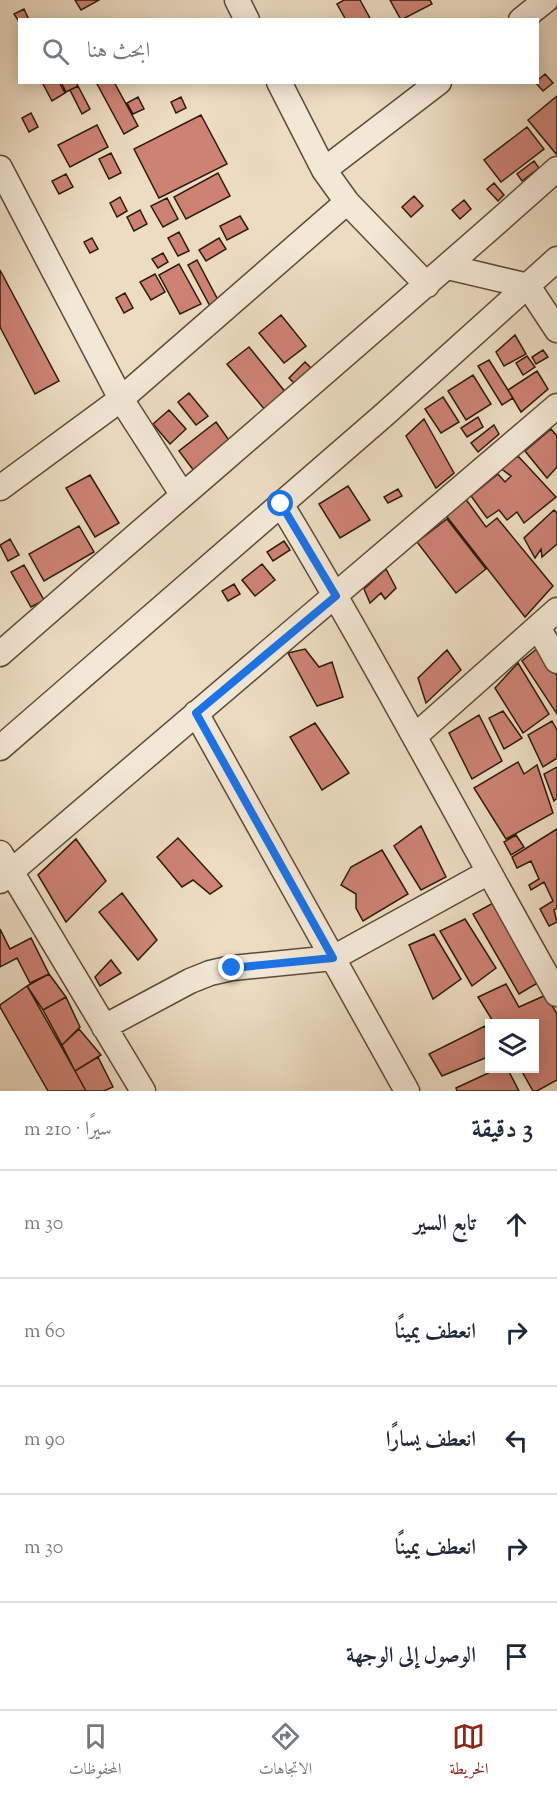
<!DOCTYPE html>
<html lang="ar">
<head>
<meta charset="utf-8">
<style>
	:root { --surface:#fff; --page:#f2f2f3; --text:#1f2937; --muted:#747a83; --line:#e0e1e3; --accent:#8f2418 }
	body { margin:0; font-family:"Sorts Mill Goudy",Amiri,serif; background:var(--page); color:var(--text); direction:rtl }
	.controls { position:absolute; right:18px; bottom:18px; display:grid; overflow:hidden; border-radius:0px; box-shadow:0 3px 15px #0003 }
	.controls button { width:54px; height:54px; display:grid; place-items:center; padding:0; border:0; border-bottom:2px solid var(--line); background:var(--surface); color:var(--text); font:30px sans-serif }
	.stop { position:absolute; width:18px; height:18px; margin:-14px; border:4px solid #1a73e8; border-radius:50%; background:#fff }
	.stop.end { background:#1a73e8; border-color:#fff; box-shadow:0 2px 6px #0008 }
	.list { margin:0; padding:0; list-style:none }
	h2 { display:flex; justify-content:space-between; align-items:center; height:78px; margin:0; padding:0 24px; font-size:26px }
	h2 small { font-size:20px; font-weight:400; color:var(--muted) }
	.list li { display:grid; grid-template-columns:39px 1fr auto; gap:18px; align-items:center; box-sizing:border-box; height:108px; padding:0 24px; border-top:2px solid var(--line) }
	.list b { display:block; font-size:22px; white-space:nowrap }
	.list em { font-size:20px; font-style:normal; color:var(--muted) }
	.icon { flex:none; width:33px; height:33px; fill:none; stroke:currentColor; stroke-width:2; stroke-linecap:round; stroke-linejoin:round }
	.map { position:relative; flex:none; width:557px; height:1091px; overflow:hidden; direction:ltr }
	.search { position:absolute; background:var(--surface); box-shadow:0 3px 15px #0003; left:18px; right:18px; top:18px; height:66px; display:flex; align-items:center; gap:15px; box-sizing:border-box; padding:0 21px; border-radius:0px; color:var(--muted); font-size:22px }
	.sheet { height:618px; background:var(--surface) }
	nav { display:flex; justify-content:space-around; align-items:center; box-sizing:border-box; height:84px; border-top:2px solid var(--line); background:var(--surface); font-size:16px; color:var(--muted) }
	nav a { display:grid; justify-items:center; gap:3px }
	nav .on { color:var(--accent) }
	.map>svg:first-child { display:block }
	.building { fill:#cd8274; stroke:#2d1b0c; stroke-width:1.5 }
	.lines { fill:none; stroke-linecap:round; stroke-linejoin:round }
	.street-casing { stroke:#5d4b3a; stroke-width:27 }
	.street { stroke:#f3e8d7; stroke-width:24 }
	.route { stroke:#1a73e8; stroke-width:8 }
</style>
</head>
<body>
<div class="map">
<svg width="557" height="1091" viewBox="0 0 557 1091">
	<rect width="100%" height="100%" fill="#ecdcc2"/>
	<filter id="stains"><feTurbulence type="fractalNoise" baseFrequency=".00333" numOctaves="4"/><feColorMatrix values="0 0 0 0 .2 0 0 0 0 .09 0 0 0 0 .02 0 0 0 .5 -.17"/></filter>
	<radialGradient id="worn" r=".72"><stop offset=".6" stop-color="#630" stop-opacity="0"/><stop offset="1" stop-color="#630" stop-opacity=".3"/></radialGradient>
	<path class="building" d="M75,0H99L81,10Z
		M344,0H360L371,20H346L337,4Z
		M390,0H430L432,4L401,20Z
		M24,9L29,20H20V23L14,14Z
		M545,74L553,83L543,91L535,82H538V80Z
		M42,82H59L65,93L52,101Z
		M61,82H76L78,86L66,92Z
		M96,82H114L138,126L124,134Z
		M78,86L90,109L82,114L70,90Z
		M557,96V155L528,120Z
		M138,97L144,109L133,114L127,103Z
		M181,97L186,108L176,113L171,102Z
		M31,113L38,127L29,132L22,118Z
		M201,115L227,164L159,198L134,149Z
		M97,125L108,147L70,167L58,145Z
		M527,127L544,149L501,182L484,160Z
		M111,153L121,173L109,179L99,159Z
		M534,161L539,168L522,181L517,174Z
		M218,173L230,196L186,219L174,197Z
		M66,174L73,187L59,194L52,181Z
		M494,183L504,195L498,201L487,189Z
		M414,196L423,206L411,217L402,207Z
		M120,197L127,211L117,217L110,203Z
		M167,198L178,219L163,227L151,206Z
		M464,200L471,209L460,219L452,210Z
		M140,210L147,224L134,231L127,217Z
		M240,216L248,229L227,240L220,226Z
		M179,232L189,251L178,256L168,238Z
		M92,238L98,249L90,253L84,242Z
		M219,238L226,249L206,261L199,250Z
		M163,253L168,262L158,268L152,259Z
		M197,260L219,302L210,306L188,265Z
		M179,264L201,304L180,314L159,275Z
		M0,270L59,381L35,394L0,327Z
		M155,274L165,292L151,300L140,282Z
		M125,293L133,308L124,313L116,298Z
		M281,315L306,346L284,363L259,333Z
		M515,335L526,354L504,366L496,352Z
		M249,347L291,399L270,416L227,364Z
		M543,350L548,357L536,364L532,357Z
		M527,356L535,367L523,375L516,363Z
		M489,360L513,398L502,405L478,366Z
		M305,362L313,370L297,386L289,378Z
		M537,371L548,389L521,412L508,390Z
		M473,375L491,404L466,420L448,391Z
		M189,393L208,416L196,425L178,402Z
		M443,397L459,422L441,433L425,409Z
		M169,410L186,429L170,444L153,424Z
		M478,417L483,427L467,437L461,428Z
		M424,419L454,473L436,488L406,436Z
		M216,422L231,443L194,471L179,451Z
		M494,425L499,434L478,452L471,443Z
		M551,429L557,436V467L547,478L525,451Z
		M518,456L556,497L524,523L517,512L507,520L499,510L487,518L471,496L498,474L505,482L511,476L499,467Z
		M90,475L119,523L95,537L66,488Z
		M348,486L370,520L340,538L319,504Z
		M398,489L402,496L388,503L384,497Z
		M465,498L486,527L497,518L553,586L525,617L444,513Z
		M554,510L557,513V544L542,557L541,549L535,558L524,538Z
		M447,519L486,569L456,593L417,542Z
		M79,526L94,552L44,581L29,554Z
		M10,539L19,555L8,561L0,545Z
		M284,541L290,550L273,561L267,552Z
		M262,564L275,580L255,596L242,580Z
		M24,565L44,600L31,607L11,572Z
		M386,569L396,588L385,599L381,593L370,603L364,589Z
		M234,584L240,594L228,601L222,591Z
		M539,647L557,676V714L522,661Z
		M305,649L319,667L332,662L343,697L317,706L288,653Z
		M447,650L461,670L426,703L418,678Z
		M518,663L549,714L523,733L495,688Z
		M503,711L522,738L504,749L489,718Z
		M479,715L502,761L472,779L449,733Z
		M552,721L557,730V758L543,767L528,735Z
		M315,723L349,773L322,790L290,737Z
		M518,762L524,774L537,765L553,813L506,839L474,788Z
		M557,767V798L554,801L544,774Z
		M421,826L446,877L421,890L394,846Z
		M557,829V908L554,910L557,922L549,926L540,909L553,901L544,882L531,890L529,885L539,879L531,861L517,868L512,857Z
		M516,835L524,847L511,855L504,842Z
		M178,838L222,886L210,894L193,880L182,887L157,857Z
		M76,839L106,881L66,922L38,875Z
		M382,850L408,894L363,921L356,908V894L341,885L351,867Z
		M122,893L157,940L138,960L99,912Z
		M495,902L541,981L519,994L473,914Z
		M465,919L496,968L472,986L440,931Z
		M0,929L10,949L31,938L49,974L30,983L17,958L0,967Z
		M434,934L461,979L433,999L409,945Z
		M111,960L121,973L100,986L95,977Z
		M49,974L66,997L43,1010L27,986Z
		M506,984L519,1007L546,995L557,1014V1080L537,1091H533L520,1068H534V1023H494L478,997Z
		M27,986L75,1071L86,1091H48L0,1007V1005Z
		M66,997L80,1027L62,1045L43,1010Z
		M485,1026L490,1034V1056L442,1076L429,1054Z
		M79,1029L101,1055L75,1071L62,1045Z
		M98,1057L113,1087L104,1091H86L75,1071Z
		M499,1068H507L519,1091H457L456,1088Z"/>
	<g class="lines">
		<defs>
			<path id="street" d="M237,0L247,20
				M521,20L546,0
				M279,82L324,170L347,202L427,285
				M0,168L121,399L182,494
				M324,170L439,82
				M448,267L528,286L557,330
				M0,488L121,399L347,202
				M281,504C378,665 465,831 557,994
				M538,627L557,661
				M0,654C185,492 373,333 557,169
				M196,713L407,1091
				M415,736L557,610
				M0,748L385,414L557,259
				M0,853L143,1091
				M0,881L557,406
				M104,1027L190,981L210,973L232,968L333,958L489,872"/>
		</defs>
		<use href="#street" class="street-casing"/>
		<use href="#street" class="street"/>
	</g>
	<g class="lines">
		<path class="route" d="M232,968L333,958L196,713L336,596L281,504"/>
	</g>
	<rect width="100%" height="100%" filter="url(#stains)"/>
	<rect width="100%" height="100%" fill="url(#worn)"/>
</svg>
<div class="controls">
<button><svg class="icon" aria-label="layers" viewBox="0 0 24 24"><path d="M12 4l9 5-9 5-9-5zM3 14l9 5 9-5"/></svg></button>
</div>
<div class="stop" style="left:281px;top:504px"></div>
<div class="stop end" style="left:232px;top:968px"></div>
<div class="search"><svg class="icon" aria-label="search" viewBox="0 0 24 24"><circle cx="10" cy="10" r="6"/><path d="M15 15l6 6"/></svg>ابحث هنا</div>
</div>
<section class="sheet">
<h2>3 دقيقة<small>سيرًا · 210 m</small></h2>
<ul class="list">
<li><svg class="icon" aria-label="ahead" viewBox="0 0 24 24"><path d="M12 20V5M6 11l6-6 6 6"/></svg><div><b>تابع السير</b></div><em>30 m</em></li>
<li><svg class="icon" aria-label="right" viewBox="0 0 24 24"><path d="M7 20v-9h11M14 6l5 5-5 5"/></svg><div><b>انعطف يمينًا</b></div><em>60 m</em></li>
<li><svg class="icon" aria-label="left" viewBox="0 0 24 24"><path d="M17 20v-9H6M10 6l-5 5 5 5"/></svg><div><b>انعطف يسارًا</b></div><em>90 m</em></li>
<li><svg class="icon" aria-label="right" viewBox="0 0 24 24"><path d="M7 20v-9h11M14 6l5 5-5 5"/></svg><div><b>انعطف يمينًا</b></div><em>30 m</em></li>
<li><svg class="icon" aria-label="arrive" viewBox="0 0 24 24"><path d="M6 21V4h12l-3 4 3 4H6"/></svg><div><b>الوصول إلى الوجهة</b></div></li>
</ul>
</section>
<nav>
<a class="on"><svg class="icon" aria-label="map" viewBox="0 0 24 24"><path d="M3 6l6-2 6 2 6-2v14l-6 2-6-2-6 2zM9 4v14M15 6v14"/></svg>الخريطة</a>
<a><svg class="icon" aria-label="directions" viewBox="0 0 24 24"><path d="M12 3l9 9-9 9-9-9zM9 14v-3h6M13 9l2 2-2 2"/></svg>الاتجاهات</a>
<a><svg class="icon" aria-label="saved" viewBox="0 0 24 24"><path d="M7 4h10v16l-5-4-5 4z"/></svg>المحفوظات</a>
</nav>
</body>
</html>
